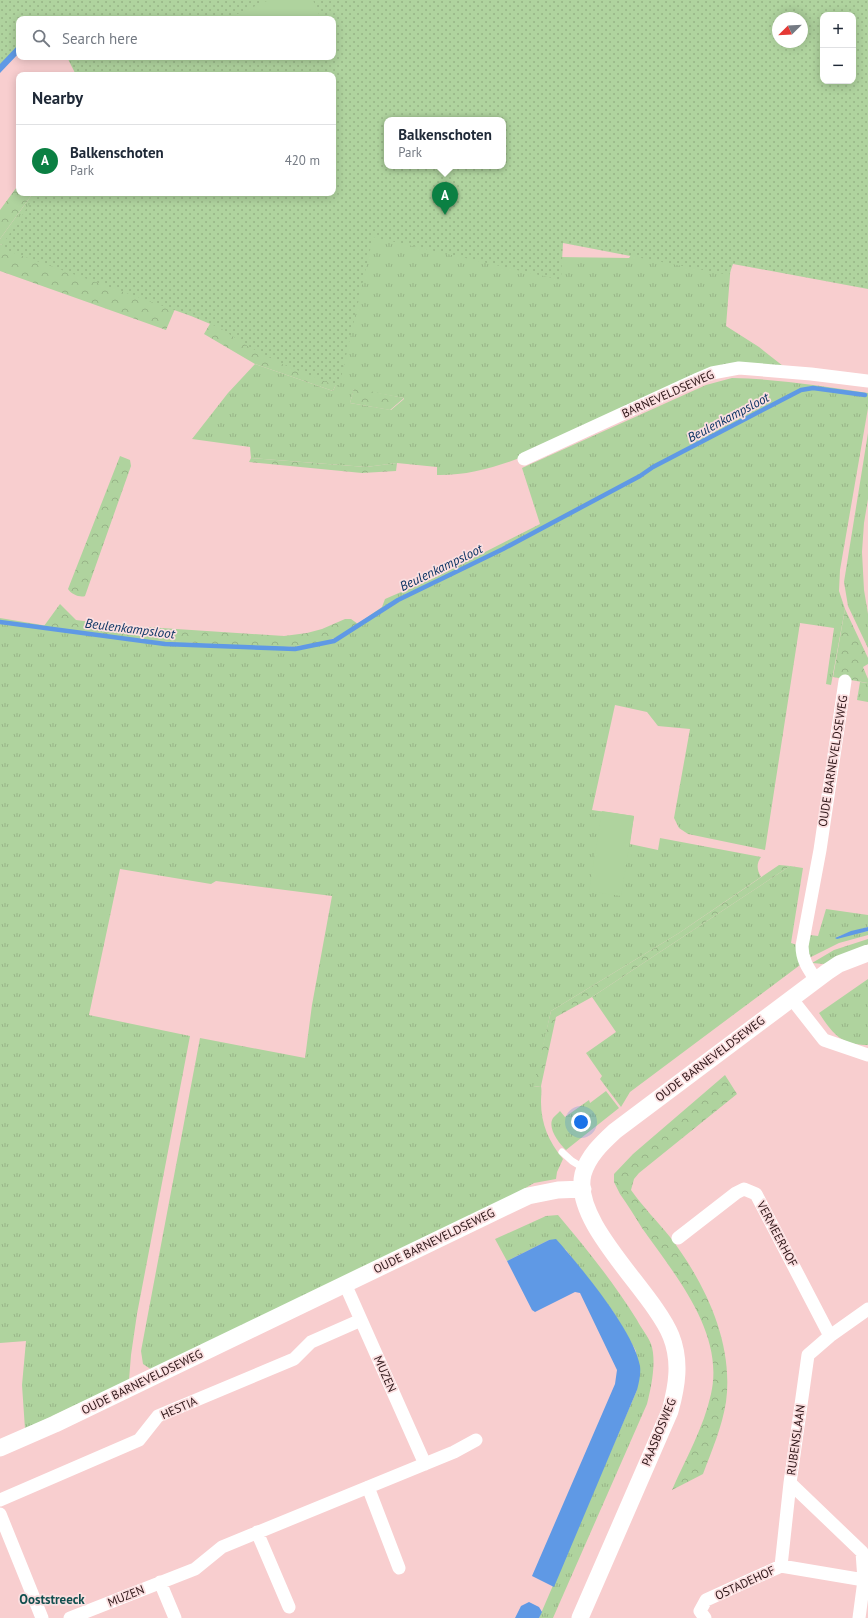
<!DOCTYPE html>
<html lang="en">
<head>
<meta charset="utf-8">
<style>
	:root { --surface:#fff; --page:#f6f6f7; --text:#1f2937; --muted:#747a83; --line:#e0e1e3; --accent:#0b8043 }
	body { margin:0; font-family:"PT Sans",sans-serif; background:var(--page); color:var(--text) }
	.controls { position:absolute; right:12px; top:12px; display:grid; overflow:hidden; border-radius:8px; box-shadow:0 2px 10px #0003 }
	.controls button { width:36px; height:36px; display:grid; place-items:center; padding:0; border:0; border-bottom:1px solid var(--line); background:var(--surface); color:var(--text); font:20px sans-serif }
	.compass { position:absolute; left:772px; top:12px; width:36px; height:36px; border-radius:50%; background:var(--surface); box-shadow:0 2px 10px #0003; rotate:246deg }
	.you { position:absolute; left:581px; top:1122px; width:14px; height:14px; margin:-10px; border:3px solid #fff; border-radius:50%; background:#1a73e8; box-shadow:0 0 0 6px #1a73e833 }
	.badge { display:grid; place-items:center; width:26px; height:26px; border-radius:50%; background:var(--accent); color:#fff; font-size:13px; font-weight:700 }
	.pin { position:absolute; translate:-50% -33px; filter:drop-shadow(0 1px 2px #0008) }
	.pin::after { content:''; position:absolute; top:21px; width:14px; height:12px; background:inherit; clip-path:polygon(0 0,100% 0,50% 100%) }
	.popup { position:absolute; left:384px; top:117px; width:122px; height:52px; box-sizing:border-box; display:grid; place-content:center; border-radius:8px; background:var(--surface); filter:drop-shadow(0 1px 3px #0005); font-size:13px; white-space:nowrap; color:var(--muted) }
	.popup b { font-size:15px; color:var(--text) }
	.popup::after { content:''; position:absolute; left:50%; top:100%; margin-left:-8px; border:8px solid transparent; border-top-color:var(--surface) }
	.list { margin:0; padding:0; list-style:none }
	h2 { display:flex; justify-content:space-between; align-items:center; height:52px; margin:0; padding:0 16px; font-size:17px }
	h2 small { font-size:13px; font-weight:400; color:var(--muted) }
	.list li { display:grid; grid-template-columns:26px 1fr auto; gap:12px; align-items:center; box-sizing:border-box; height:72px; padding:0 16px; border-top:1px solid var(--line) }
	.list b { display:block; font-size:15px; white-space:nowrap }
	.list p { margin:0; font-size:13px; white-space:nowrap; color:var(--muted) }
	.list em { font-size:13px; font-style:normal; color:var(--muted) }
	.icon { flex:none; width:22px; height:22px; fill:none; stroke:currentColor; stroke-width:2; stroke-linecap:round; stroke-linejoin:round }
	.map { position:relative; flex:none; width:868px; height:1618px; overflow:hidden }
	.search { position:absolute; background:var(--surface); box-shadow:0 2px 10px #0003; left:16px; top:16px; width:320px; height:44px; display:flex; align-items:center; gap:10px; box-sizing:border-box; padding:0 14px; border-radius:8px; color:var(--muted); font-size:15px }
	.panel { position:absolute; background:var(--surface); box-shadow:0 2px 10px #0003; left:16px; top:72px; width:320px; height:124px; border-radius:8px }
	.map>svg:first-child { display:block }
	.grass { fill:url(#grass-tufts); fill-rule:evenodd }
	.forest { fill:url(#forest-crowns) }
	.park { fill:url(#park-dots); fill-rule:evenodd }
	.pitch { fill:#afd39e }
	.water { fill:#5f99e5 }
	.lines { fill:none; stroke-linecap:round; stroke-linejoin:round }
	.stream { stroke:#5f99e5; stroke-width:4.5 }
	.service { stroke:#fff; stroke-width:7 }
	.minor { stroke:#fff; stroke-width:13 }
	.tertiary { stroke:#fff; stroke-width:17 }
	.labels { text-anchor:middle; stroke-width:3.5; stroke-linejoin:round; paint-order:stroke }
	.street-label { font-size:12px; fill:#2d1517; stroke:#fbdfe0 }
	.water-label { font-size:13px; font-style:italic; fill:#0b3464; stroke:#fbdfe0 }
	.neighbourhood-label { font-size:13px; font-weight:bold; fill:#114f4f; stroke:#fbdfe0 }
</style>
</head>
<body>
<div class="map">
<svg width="868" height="1618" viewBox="0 0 868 1618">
	<defs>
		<pattern id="grass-tufts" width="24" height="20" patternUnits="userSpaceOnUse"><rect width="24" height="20" fill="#afd39e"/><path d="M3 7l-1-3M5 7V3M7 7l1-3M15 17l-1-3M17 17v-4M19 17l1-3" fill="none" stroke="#97b487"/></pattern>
		<pattern id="forest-crowns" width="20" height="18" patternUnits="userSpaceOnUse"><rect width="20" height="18" fill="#afd39e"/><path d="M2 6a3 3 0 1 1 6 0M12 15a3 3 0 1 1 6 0" fill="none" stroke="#97b487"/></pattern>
		<pattern id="park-dots" width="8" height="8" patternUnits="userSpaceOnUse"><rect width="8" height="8" fill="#afd39e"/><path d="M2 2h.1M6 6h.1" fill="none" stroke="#97b487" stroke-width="1.8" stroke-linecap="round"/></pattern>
	</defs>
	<rect width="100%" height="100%" fill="#f8cecf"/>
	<path class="grass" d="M333,57L486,60L568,186L554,280L558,257L629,258L633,252L731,263L726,326L759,347L783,366L743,364C691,385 639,407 588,429C540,449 490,476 437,475V467L397,463L366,467L251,458L250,447L192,439L228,393L255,364L333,391L337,382L238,333L0,244V239L33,193H333ZM387,120H503V166H387ZM354,389L404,398V399L391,410L350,403Z
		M732,378C778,379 823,386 868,393V408L840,570L839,591L845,609L831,685L826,684L834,628L800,623L765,850L688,834L679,828L674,818L690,729L658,726L647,712L615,705L592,810L634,816L630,844L658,850L660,838L761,857C756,864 757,870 761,877L679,933L551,1011L534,1087L541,1086C542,1091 541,1096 541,1102C541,1124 549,1142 563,1159L557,1172L556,1179L534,1183L512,1196L152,1370L143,1364L141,1351L200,1038L305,1058L312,1005L332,896L216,881L211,884L120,869L89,1015L190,1036L137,1314L131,1355L129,1380L25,1429L22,1385L26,1341L0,1343V618L114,637L271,648L320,644L332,640L342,635L382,607L385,599L438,576L540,524L522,468L706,385Z
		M868,433V499L864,523L862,552L864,590L868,614V648L848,606L844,582Z
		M860,682L868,683V702L857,700Z
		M790,866L803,868L791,943L797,945L800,965L630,1092L621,1107L600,1079L602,1076L586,1053L616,1032L592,997Z
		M826,909L868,915V927L836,937L868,931V935L839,943L809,958L807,953L810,935L818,936Z
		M868,939V946L824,964L812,963L834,950Z
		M868,979V1045C841,1045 833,1034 819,1013Z
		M606,1091L619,1108L566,1150C559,1143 547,1128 553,1118C555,1116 558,1113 560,1111L565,1117L589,1100L590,1103Z
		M558,1215C586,1248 614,1283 637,1320C641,1328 648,1336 651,1344C657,1361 651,1388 647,1404L553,1618H539L637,1390L636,1351L623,1328L612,1310L566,1250L549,1240L507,1261L495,1239L546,1216Z"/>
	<path class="forest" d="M19,184V193H33L0,239V210Z
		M0,244L175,309L166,330L0,271Z
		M211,322L337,382L333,391L255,364L204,334Z
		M354,388L404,398L390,410L350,403Z
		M120,456L130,460L131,466L85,596C80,598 71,594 68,589Z
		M251,458L366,467L397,463L396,471L362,473L249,462Z
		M60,604L76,620L116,625L284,636L307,633L322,629L345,619H351L358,624L342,635L320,644L271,648L137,639L74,631L44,626Z
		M845,609L868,658V664L863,667L868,679V683L833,677Z
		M779,865L790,866L592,997L556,1017L541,1086L533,1087L551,1011L679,933Z
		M725,1075L737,1094L639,1173L634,1179L631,1190C643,1207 657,1221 670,1237C705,1283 734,1343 726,1402C722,1427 712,1450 703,1474L672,1490C685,1460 704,1427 711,1394C725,1333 675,1275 642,1228C635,1217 628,1205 620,1194L614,1182V1174L633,1154Z"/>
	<path class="park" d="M0,0H868V289L733,264L729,275L563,243L561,280L373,237L339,387L282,364L249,347L220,328L191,316L0,248L37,193H333V75H76L67,57H333V19H19V50L0,67ZM823,15H853V81H823ZM778,18H802V42H778ZM387,120H503V166H387Z"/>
	<path class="pitch" d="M269,0H313L321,19H236L235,15Z
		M602,811L634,816L621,896L589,891Z"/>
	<path class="water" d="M19,44V53L0,73V64Z
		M868,927V931L837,939L835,938L851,931Z
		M556,1239C581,1267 634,1331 640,1366C641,1374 639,1382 637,1390L554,1587L532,1576L615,1384L617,1370L580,1293L575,1292L535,1312L532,1310L507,1261L549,1240Z
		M529,1602L539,1607L542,1612L539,1618H515L521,1606Z"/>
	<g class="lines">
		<path class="stream" d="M0,622L165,644L295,649L334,641L398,600L503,549L640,476L653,467L801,390L813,388L865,395"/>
		<path class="service" d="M562,1152L572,1161L585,1169"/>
		<path class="minor" d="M524,459L698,379L712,373L739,368L811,374L868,381
			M816,980C808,968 802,960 802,946L820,850L845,681
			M791,998L824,1040L868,1055
			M678,1238L736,1193L744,1189L756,1194L830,1336
			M345,1284L425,1464
			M368,1487L399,1568
			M0,1500L139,1440L158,1416L294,1359L311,1342L361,1320
			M0,1514L42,1618
			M257,1532L289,1607
			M781,1566L790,1483
			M160,1582L175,1618
			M70,1618L195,1569L222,1547L454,1452L476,1440
			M705,1618L700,1611L706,1600L781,1566L864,1580
			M859,1618L864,1580L862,1552L790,1483L808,1355L830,1336L868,1309"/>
		<path class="tertiary" d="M0,1448L55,1424L528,1196L558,1190L583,1189
			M580,1618L670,1411C677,1386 681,1361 671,1336C653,1291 571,1223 583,1174C588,1156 602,1143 615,1131L827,972L839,964L868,953"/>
	</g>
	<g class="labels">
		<g class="street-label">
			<text transform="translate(668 394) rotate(-24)" y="4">BARNEVELDSEWEG</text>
			<text transform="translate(833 761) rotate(-81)" y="4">OUDE BARNEVELDSEWEG</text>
			<text transform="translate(710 1059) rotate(-37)" y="4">OUDE BARNEVELDSEWEG</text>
			<text transform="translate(777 1234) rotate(62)" y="4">VERMEERHOF</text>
			<text transform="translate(434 1241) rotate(-26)" y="4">OUDE BARNEVELDSEWEG</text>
			<text transform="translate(385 1374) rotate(66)" y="4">MUZEN</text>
			<text transform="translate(142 1382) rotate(-26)" y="4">OUDE BARNEVELDSEWEG</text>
			<text transform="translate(179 1408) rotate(-24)" y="4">HESTIA</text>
			<text transform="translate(659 1432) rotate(-68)" y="4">PAASBOSWEG</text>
			<text transform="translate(796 1440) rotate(-82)" y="4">RUBENSLAAN</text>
			<text transform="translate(745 1583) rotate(-25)" y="4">OSTADEHOF</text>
			<text transform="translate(126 1596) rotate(-22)" y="4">MUZEN</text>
		</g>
		<g class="water-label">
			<text transform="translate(728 417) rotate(-28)" y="5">Beulenkampsloot</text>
			<text transform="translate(441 567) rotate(-26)" y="5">Beulenkampsloot</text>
			<text transform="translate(130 628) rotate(7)" y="5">Beulenkampsloot</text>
		</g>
		<g class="neighbourhood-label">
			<text x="52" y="1604">Ooststreeck</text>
		</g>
	</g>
</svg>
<div class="controls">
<button>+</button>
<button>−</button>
</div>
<svg class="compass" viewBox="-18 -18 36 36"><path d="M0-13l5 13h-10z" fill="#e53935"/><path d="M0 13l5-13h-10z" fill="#747a83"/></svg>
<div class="you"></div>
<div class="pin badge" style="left:445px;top:215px">A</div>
<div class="popup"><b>Balkenschoten</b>Park</div>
<div class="search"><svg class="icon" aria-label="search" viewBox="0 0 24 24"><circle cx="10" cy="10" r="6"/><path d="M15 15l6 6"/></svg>Search here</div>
<section class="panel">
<h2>Nearby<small></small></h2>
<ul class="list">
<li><span class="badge">A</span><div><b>Balkenschoten</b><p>Park</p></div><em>420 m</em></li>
</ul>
</section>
</div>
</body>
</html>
